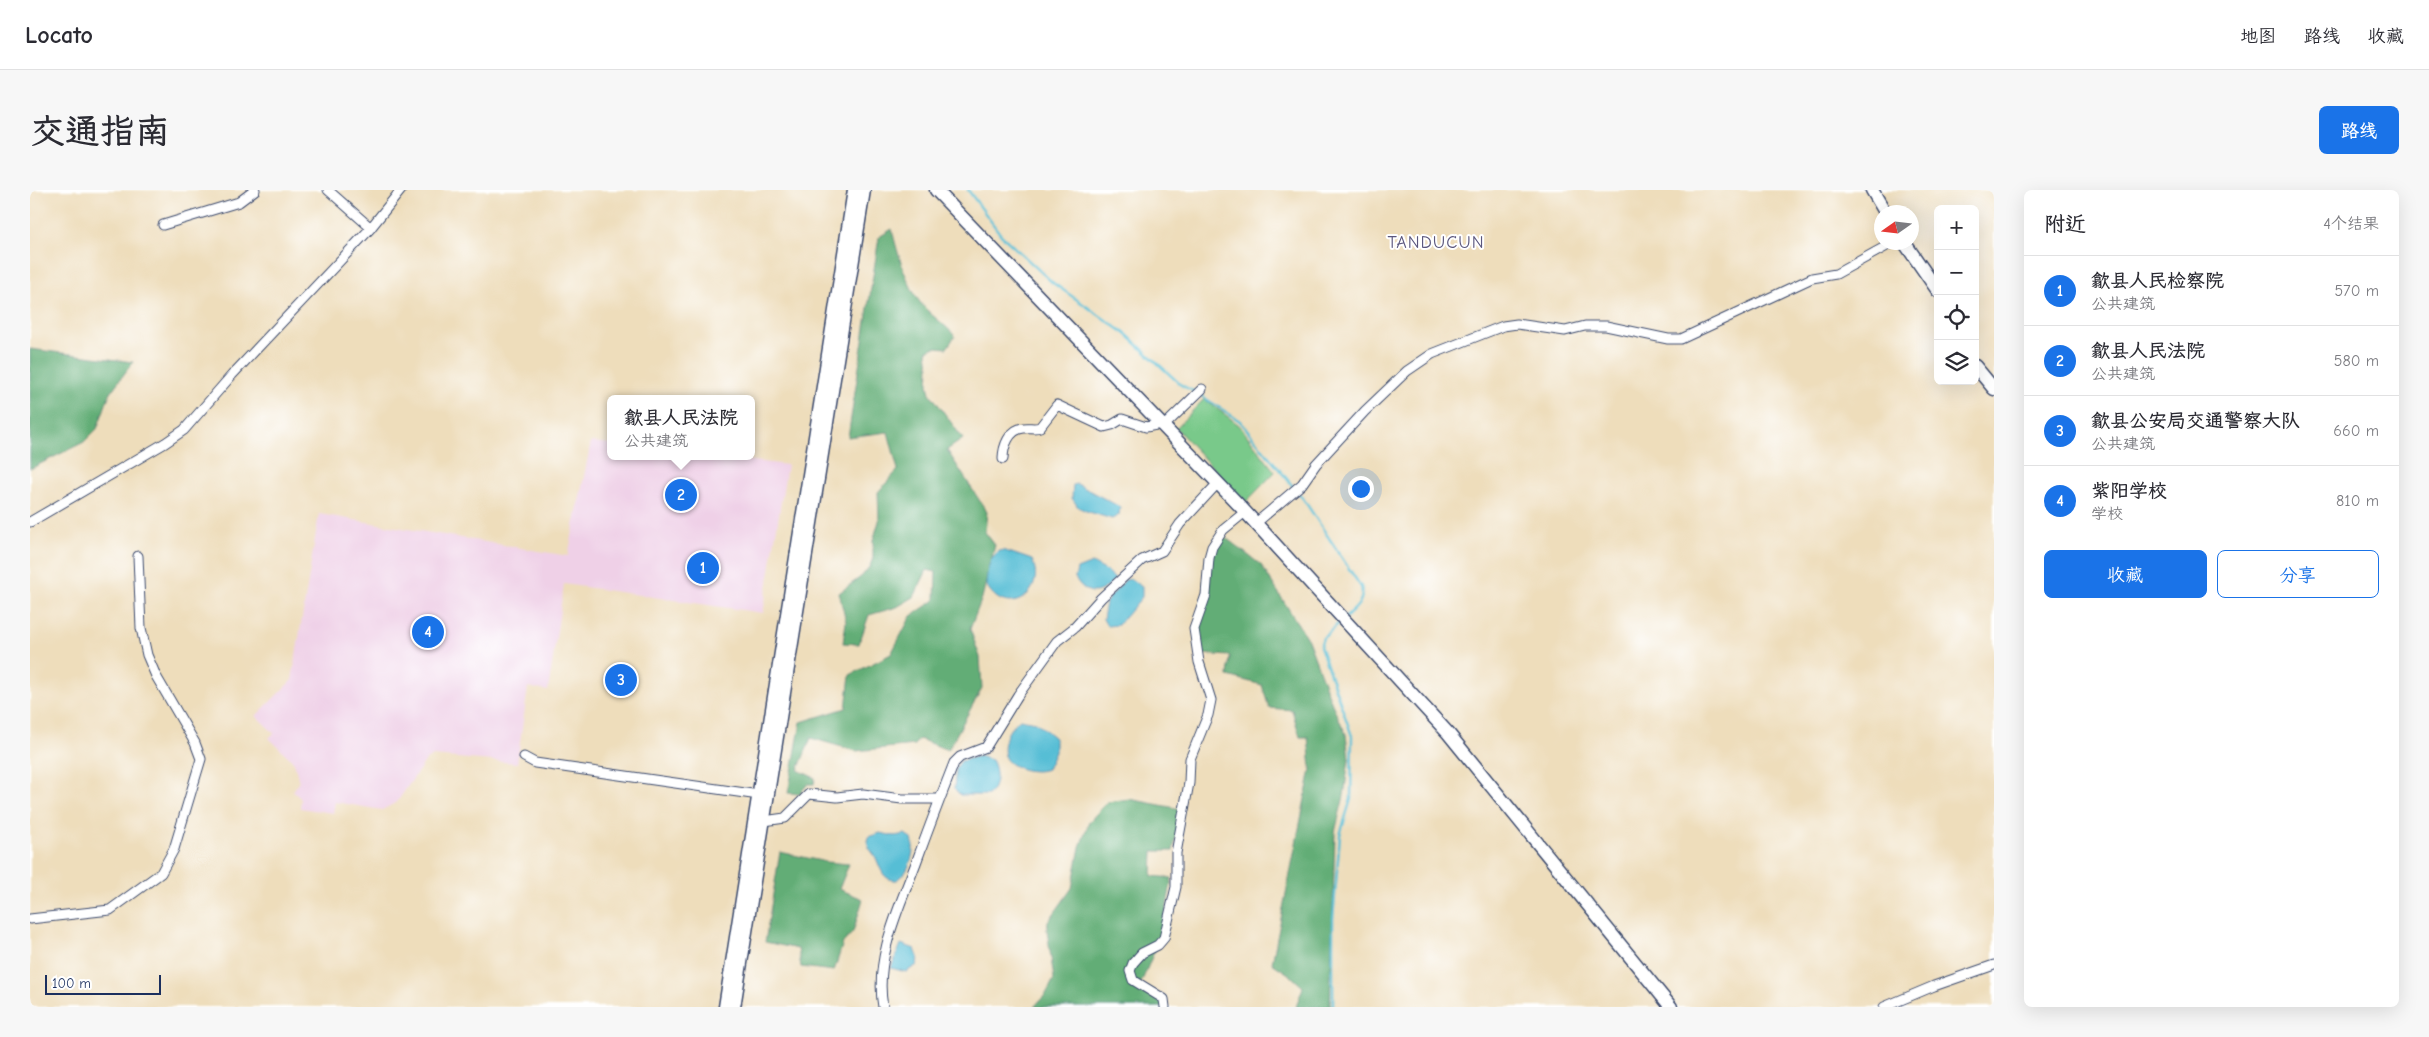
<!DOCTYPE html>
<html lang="zh">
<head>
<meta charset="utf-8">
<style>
	:root { --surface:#fff; --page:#f7f7f7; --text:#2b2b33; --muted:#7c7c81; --line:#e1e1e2; --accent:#1a73e8 }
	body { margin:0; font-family:"Comic Neue","LXGW WenKai TC",sans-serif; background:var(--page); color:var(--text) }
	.controls { position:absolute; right:15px; top:15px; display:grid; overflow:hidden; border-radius:8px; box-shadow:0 5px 20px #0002 }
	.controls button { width:45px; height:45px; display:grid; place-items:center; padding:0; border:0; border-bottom:1px solid var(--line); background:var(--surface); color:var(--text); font:25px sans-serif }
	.compass { position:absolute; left:1844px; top:15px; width:45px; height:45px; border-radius:50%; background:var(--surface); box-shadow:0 5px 20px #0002; rotate:256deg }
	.scale { position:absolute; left:15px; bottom:12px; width:116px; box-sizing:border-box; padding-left:5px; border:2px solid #1b2f5e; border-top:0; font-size:14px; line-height:18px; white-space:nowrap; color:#1b2f5e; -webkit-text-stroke:4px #fff; paint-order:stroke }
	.you { position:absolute; left:1330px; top:298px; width:18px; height:18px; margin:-12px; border:4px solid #fff; border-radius:50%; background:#1a73e8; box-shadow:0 0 0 8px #1a73e833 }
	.badge { display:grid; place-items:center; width:32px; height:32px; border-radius:50%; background:var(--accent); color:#fff; font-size:16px; font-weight:700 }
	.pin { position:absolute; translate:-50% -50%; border:2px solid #fff; box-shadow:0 1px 5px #0006 }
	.popup { position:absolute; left:577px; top:205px; width:148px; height:65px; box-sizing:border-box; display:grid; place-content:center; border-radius:8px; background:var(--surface); filter:drop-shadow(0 1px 4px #0005); font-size:16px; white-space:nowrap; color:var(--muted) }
	.popup b { font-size:19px; color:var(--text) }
	.popup::after { content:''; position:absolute; left:50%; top:100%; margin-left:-10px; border:10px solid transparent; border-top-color:var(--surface) }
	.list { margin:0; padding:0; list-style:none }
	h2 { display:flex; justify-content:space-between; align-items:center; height:65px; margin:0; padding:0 20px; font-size:21px }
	h2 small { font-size:16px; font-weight:400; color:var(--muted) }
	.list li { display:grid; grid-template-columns:32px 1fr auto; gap:15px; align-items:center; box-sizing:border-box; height:70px; padding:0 20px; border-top:1px solid var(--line) }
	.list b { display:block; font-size:19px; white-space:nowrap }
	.list p { margin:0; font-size:16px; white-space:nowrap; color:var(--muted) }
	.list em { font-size:16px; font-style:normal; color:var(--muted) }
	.actions { display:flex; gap:10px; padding:15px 20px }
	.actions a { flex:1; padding:11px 0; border:1px solid var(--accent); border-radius:8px; text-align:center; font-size:18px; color:var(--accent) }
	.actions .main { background:var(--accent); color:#fff }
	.icon { flex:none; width:28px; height:28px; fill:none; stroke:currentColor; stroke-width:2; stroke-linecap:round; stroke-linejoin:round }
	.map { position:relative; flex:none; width:1964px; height:817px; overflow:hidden; border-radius:8px }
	header { display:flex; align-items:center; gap:30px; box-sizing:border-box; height:70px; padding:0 25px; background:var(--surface); border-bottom:1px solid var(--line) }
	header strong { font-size:24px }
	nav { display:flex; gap:28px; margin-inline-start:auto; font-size:18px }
	.intro { display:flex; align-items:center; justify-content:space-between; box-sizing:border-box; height:120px; padding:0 30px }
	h1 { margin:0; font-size:35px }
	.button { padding:12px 22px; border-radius:8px; background:var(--accent); color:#fff; font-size:18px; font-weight:700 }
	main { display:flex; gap:30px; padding:0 30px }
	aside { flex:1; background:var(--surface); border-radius:8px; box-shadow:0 5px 20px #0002 }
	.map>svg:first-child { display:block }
	.built { fill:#efd0e7 }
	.green { fill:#79c98a; stroke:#4a7c74 }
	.forest { fill:#62ad76; stroke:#3e6e6a }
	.water { fill:#57bed5; stroke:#39769a }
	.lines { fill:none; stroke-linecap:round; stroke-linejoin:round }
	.stream { stroke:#57bed5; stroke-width:2.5 }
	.street-casing { stroke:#3b496c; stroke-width:11 }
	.secondary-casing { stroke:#3b496c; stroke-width:15 }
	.street { stroke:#fff; stroke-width:9 }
	.secondary { stroke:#fff; stroke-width:12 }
	.labels { text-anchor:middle; stroke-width:4; stroke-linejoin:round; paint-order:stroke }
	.quarter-label { font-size:18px; letter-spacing:1px; fill:#5b577e; stroke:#fff }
</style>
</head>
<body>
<header>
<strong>Locato</strong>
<nav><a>地图</a><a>路线</a><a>收藏</a></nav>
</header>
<div class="intro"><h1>交通指南</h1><a class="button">路线</a></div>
<main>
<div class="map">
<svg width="1964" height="817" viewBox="0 0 1964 817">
	<rect width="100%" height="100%" fill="#fff"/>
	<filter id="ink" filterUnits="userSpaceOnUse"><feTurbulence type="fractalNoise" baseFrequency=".02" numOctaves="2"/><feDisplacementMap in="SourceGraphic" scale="10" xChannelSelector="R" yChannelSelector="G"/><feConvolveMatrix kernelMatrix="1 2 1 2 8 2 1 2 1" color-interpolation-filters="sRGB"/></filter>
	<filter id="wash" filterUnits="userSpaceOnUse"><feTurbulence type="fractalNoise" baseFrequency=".0096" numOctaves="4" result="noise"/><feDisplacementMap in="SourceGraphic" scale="20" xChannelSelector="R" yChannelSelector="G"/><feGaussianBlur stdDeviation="1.12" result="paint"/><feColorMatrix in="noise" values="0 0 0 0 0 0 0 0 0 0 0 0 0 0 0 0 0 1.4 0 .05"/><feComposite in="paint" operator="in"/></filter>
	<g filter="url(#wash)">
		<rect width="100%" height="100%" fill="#edb"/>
		<path class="built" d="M561,252L581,254V266H685L757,275L733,423L534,394L518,501L498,497L487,573L403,566L396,570L367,612L352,620L305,612L303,623L270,618L271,609L263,601L269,592L264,572L239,548L244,543L226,526L262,490L289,324L538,366Z"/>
		<path class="green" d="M1174,209L1209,235L1245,282L1215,313L1146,238Z"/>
		<path class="forest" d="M862,39C867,62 878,100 894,117C904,128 916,135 925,146L917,158L905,157L897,161L899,178L898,195L900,203L933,249L917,260L957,322L955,342L965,355L952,408L940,439L950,467L952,498L918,560L889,549L884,555L826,561L781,548L768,580L785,588L784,594H778L769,604L758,603L771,532L816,518L820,485L861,464L881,426L905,410L906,382L897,380L884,407L867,417L839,425L829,454L813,453L816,432L809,403L832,386L840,376L843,368V351L849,331L848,302L868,280L858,242L818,247L849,47Z
			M0,159L103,172L80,203L67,239L54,252L0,279Z
			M1189,348H1196L1231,375L1278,450L1302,514L1316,544L1319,569L1314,606L1305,642L1300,817H1266L1273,797L1260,785L1242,773L1281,579L1278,547H1270L1262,520L1239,518L1232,495L1198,486L1200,466L1171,464L1167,436L1182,364Z
			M1099,609L1151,619L1143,661H1123L1122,686L1142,688L1132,743L1109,798L1132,813V817H1004L1016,804L1024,789L1017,740L1018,732L1042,698L1050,657L1059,632L1077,612Z
			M750,662L796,672L819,674L809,699L833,709L823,742L813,753L804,781L771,777L768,759L735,752Z"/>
		<path class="water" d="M1047,294L1090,317L1089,325L1082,329L1056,321L1048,317L1042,308L1043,295Z
			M973,360L1002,370C1018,403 975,432 956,394C957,382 959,363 973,360Z
			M1062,373L1075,380L1085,389C1070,405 1058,408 1045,388L1047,379Z
			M1101,389L1112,397V407L1088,435L1077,436L1073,429L1076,412L1095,390Z
			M990,529L1006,532L1025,548V562L1017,579C1005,584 982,579 975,568C972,552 977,539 990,529Z
			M949,566L962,570C968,580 968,598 958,605H930L924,599L926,578L931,571Z
			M850,643L865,646L875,644L882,649C886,661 879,684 867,690C853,691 851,679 846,668C842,660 835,657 838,647Z
			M871,754L885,759L888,767L887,775L876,782L861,778Z"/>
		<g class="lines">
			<path class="stream" d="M938,0L971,45L1023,93L1096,144L1151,195L1165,202
				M1170,205L1210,231L1274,310L1331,397C1335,411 1326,418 1316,427
				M1303,817V729L1310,645L1321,609L1322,546L1290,456L1293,448L1310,432"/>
		</g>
	</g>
	<g filter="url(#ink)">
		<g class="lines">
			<defs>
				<path id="street" d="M298,0L341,38
					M133,35L209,12L225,0
					M1134,236L1172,199
					M973,269C973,257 979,239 994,238C999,237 1005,239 1010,237L1027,215L1074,237L1082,235L1092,229L1116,237L1131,234
					M0,332L135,253L154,240L202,185L339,40L371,0
					M1226,333L1272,294L1286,274L1335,221L1377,181L1402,164L1473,136L1487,134L1535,141L1555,136H1576L1638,149H1651L1782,88L1806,84L1864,52
					M494,567L505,573L729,605
					M734,631L755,628L779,604L807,607L833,604L872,609H910
					M0,729L80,720L131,683L144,659L171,569L165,553L126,486L117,465L111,438L108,366
					M853,817C844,769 869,718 886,673C898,640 911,606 924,573L930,567L956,557L988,505L1027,451L1045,437L1071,408L1112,370L1132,361L1150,334L1188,293
					M1135,817L1134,809L1103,790L1100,781L1103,773L1112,763L1128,755L1134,748L1146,697V663L1159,593L1160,569L1178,525L1181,510L1169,472L1164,439L1176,405L1179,368L1182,357L1193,340L1215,322
					M1854,817L1904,796L1964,775"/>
				<path id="secondary" d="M906,0L1208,314L1418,543L1641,817
					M1842,0L1855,22
					M1874,52L1908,101
					M1945,176L1964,199
					M695,817L824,0
					M704,817L834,0"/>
			</defs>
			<use href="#street" class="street-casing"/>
			<use href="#secondary" class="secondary-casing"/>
			<use href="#street" class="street"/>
			<use href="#secondary" class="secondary"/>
		</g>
	</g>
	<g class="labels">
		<g class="quarter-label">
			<text x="1406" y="58">TANDUCUN</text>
		</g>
	</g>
</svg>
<div class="controls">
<button>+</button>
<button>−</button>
<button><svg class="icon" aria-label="locate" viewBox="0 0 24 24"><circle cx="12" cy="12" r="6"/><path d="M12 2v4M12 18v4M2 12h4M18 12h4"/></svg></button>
<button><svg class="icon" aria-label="layers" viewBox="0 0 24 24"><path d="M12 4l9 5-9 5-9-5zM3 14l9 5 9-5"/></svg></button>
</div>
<svg class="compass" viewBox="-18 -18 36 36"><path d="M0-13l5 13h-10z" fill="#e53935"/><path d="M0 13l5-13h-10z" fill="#7c7c81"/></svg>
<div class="scale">100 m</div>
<div class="you"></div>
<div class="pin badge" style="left:673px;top:378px">1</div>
<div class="pin badge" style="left:651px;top:305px">2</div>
<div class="popup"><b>歙县人民法院</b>公共建筑</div>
<div class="pin badge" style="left:591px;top:490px">3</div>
<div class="pin badge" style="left:398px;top:442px">4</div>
</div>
<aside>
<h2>附近<small>4个结果</small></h2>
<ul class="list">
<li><span class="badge">1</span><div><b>歙县人民检察院</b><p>公共建筑</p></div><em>570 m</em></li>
<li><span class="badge">2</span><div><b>歙县人民法院</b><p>公共建筑</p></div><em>580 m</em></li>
<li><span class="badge">3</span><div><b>歙县公安局交通警察大队</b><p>公共建筑</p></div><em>660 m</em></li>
<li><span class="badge">4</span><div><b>紫阳学校</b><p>学校</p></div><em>810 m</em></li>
</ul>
<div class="actions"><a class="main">收藏</a><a>分享</a></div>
</aside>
</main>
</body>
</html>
